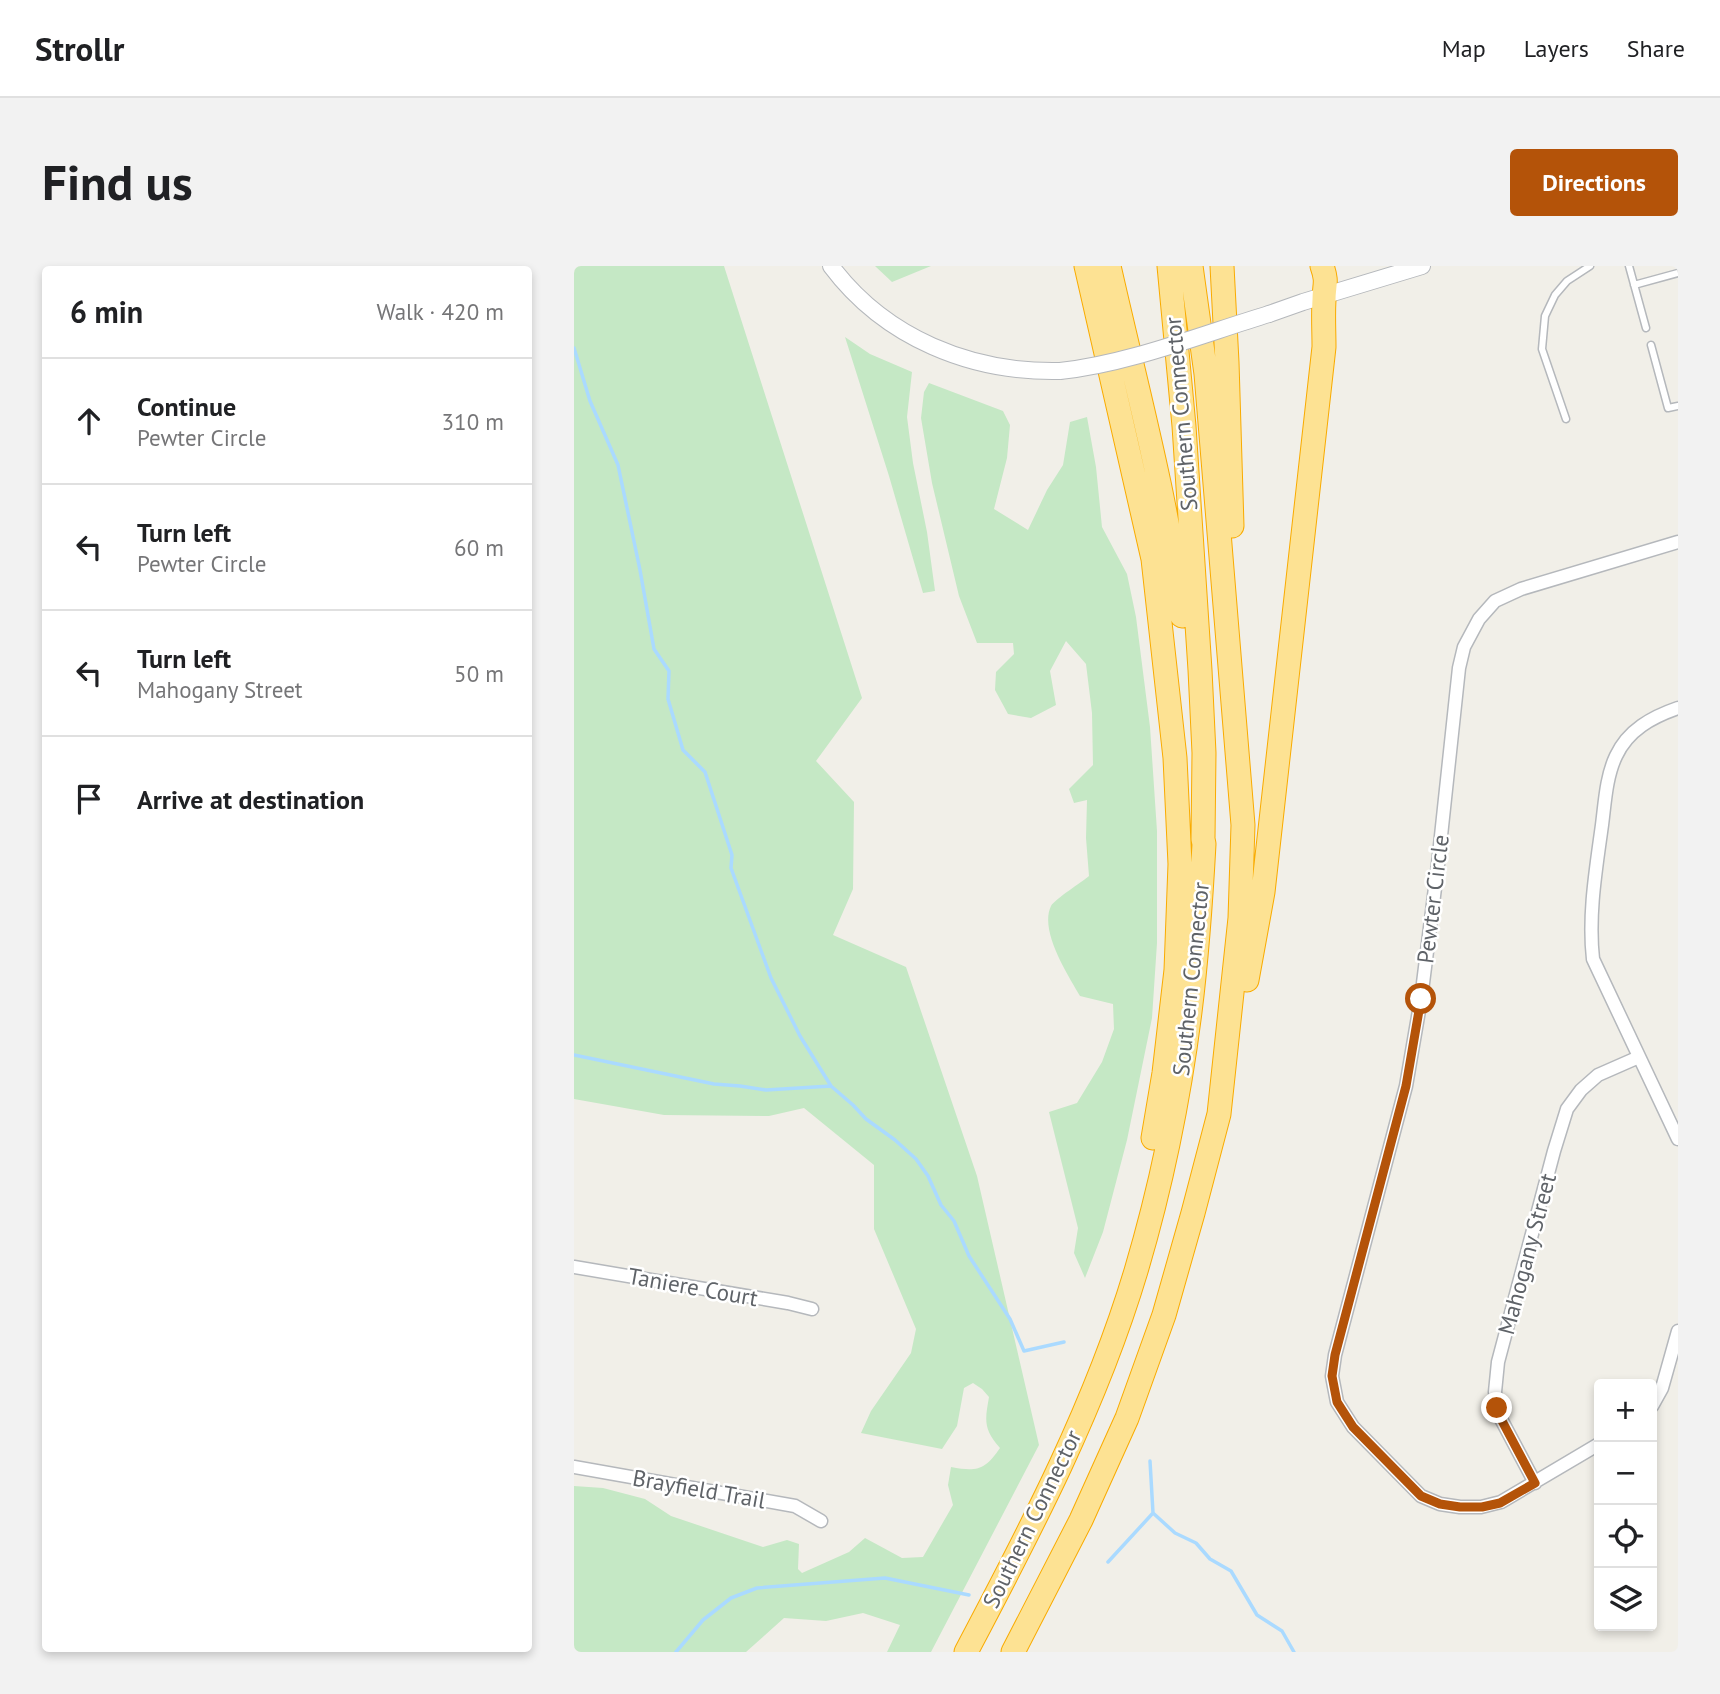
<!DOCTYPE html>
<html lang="en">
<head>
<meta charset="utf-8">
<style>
	:root { --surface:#fff; --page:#f2f2f2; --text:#202124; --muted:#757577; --line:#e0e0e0; --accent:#b45309 }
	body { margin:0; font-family:"PT Sans",sans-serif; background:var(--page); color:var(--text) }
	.controls { position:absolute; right:21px; bottom:21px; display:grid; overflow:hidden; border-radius:7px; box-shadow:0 4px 10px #0003 }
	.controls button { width:63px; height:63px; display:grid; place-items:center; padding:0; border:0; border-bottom:2px solid var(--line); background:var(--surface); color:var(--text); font:35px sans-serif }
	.stop { position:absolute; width:21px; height:21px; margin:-16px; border:5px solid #b45309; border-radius:50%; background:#fff }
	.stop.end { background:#b45309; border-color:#fff; box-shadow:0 2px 7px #0008 }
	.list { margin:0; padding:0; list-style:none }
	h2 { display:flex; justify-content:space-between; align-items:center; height:91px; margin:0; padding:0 28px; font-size:30px }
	h2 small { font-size:23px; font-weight:400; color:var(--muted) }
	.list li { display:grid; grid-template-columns:46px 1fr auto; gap:21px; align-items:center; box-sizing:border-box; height:126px; padding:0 28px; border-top:2px solid var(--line) }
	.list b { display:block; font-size:26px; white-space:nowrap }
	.list p { margin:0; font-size:23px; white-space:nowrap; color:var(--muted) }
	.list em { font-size:23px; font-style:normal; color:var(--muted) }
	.icon { flex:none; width:38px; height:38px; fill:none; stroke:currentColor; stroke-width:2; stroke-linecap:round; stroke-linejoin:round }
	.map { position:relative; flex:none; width:1104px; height:1386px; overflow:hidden; border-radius:7px }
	header { display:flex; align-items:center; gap:42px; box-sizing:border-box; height:98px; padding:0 35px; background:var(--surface); border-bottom:2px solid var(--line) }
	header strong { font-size:33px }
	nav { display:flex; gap:38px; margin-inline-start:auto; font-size:24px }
	.intro { display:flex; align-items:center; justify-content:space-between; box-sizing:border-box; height:168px; padding:0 42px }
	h1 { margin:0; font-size:49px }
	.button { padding:18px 32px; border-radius:7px; background:var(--accent); color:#fff; font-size:24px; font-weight:700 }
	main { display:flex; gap:42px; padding:0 42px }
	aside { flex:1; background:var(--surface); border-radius:7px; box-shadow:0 4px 10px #0003 }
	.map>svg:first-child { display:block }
	.green { fill:#c5e8c5 }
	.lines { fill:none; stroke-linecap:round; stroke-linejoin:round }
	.stream { stroke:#aadaff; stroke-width:3.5 }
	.service-casing { stroke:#b5b8bc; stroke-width:9 }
	.minor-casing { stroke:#b5b8bc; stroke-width:15 }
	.tertiary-casing { stroke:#b5b8bc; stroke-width:18 }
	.motorway-casing { stroke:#f9ab00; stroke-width:25 }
	.service { stroke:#fff; stroke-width:6 }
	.minor { stroke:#fff; stroke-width:12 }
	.tertiary { stroke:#fff; stroke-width:16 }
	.motorway { stroke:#fde293; stroke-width:23 }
	.tertiary-bridge-casing { stroke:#b5b8bc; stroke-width:18; stroke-linecap:butt }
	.tertiary-bridge { stroke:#fff; stroke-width:16 }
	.route { stroke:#b45309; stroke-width:9 }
	.labels { text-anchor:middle; stroke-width:5; stroke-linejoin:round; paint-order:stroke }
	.street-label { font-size:23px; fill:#5f6368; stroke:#fff }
</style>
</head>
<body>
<header>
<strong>Strollr</strong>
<nav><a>Map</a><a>Layers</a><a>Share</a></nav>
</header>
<div class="intro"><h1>Find us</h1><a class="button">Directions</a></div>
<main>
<aside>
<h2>6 min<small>Walk · 420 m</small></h2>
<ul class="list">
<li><svg class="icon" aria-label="ahead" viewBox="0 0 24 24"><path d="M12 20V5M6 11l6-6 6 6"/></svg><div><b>Continue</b><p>Pewter Circle</p></div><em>310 m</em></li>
<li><svg class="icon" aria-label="left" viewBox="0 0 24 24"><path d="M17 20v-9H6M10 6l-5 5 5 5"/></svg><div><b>Turn left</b><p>Pewter Circle</p></div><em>60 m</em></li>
<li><svg class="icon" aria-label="left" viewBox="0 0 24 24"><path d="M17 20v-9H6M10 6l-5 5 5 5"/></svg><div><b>Turn left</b><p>Mahogany Street</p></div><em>50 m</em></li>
<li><svg class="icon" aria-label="arrive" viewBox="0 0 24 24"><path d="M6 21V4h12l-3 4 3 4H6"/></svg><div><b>Arrive at destination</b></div></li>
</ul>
</aside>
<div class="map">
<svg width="1104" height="1386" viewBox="0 0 1104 1386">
	<rect width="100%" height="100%" fill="#f1efe8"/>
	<path class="green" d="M0,0H150L288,432L242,495L280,536L279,623L259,669L332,701L403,910L465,1179L357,1386H313L326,1359L289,1347L252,1355L210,1352L172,1386H0V1220L29,1222L71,1233L97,1250L189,1281L213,1274L225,1278L224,1303L228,1307L275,1286L291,1272L328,1292L349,1291L379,1239L374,1219L377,1201C403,1206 411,1204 426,1182C409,1163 411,1154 415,1131L408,1123L399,1117L390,1122L383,1160L368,1183L287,1167L297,1145L337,1087L342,1063L300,963V899L230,842L195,850L90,849L0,833Z
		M301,0H357L318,16Z
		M271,71L296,88L338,106L333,151L339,197L353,266L361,325L349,327L315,210Z
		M355,117L429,145L436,159L433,192L420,243L454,264L473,224L489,199L496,156L513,151L522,201L528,261L553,308L562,351L576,461L583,565V677L578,752L553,874L529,966L511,1012L500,987L504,962L475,846L503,837L528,796L540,763L539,738L506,730C494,709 465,665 477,640C481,633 508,616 515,610L512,572L513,534L500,537L495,523L519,499L518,447L512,398L492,375L476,405L482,439L457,452L434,448L421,424L422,406L440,388L439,377H403L385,330L358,217L347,152L350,126Z"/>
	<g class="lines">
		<path class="stream" d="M0,82L16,135L44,199L66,304L80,383L95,405L94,433L109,484L131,506L158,589L157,602L197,712L226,770L257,820L279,839L292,853L321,874L342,893L354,910L367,939L380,955L395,990L436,1053L450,1085L490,1076
			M0,789L140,818L166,820L192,824L257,820
			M576,1195L579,1247L601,1267L622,1277L636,1293L657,1305L683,1349L708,1365L720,1386
			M534,1296L579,1247
			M102,1386L129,1354L157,1332L183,1322L311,1312L395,1329"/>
		<defs>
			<path id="service" d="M1055,0L1072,62
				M1060,19L1104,7
				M1077,79L1094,142L1104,140
				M992,153L968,83L971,50L981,29L993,15L1016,0"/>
			<path id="minor" d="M1104,442C1078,451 1054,464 1042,490C1032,511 1031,536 1028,559C1022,603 1014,649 1019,693L1104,873
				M0,1001L214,1037L238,1043
				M1078,1140L1088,1122L1104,1065
				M1025,1178L927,1236L907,1241H886L866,1238L847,1230L779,1161L763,1136L758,1110L761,1089L832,820L847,733L864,598L885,402L890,381L905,353L921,335L947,323L1104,276
				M0,1201L221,1240L247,1255
				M961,1217L927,1153L923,1141L921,1126L924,1096L980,885L993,843L1007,824L1024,809L1065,791"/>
			<path id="tertiary" d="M257,0C311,72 397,107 486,105
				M695,48L729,36L848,0"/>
			<path id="motorway" d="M512,0L579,293L601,492L606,598L602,704L590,807L579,872
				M535,0C561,116 593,231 608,350
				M648,0L653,96L658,260
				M673,714L689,626L750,81C750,65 749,50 750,34C750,18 754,17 748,0
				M392,1386C457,1263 522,1139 562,1005C587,921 605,833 616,746C623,690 627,634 630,578L629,573L630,487L626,404L610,160L595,0
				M439,1386L507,1254L553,1152L590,1049L619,947L645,848L666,652L669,559L632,108L617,0"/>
		</defs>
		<use href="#service" class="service-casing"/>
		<use href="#minor" class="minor-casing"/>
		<use href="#tertiary" class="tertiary-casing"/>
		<use href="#motorway" class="motorway-casing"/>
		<use href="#service" class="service"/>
		<use href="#minor" class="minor"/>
		<use href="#tertiary" class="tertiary"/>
		<use href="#motorway" class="motorway"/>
		<defs>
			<path id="tertiary-bridge" d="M486,105C554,98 629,68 695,48"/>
		</defs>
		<use href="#tertiary-bridge" class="tertiary-bridge-casing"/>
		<use href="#tertiary-bridge" class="tertiary-bridge"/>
	</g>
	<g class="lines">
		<path class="route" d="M847,733L832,820L761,1089L758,1110L763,1136L779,1161L847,1230L866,1238L886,1241H908L926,1237L961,1217L927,1153L923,1142"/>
	</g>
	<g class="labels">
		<g class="street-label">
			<text transform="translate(607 148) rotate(-95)" y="8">Southern Connector</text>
			<text transform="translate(859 633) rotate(-83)" y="8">Pewter Circle</text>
			<text transform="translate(617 713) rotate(-84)" y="8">Southern Connector</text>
			<text transform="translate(953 988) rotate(-75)" y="8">Mahogany Street</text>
			<text transform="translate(119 1021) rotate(10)" y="8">Taniere Court</text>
			<text transform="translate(125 1223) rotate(10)" y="8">Brayfield Trail</text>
			<text transform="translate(458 1253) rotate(-64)" y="8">Southern Connector</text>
		</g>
	</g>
</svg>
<div class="controls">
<button>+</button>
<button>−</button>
<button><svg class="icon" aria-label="locate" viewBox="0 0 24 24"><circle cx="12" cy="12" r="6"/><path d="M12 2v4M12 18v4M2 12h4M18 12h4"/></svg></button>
<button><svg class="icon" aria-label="layers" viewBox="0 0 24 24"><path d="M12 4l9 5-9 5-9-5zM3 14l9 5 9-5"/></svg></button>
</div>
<div class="stop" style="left:847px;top:733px"></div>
<div class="stop end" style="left:923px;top:1142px"></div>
</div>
</main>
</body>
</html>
